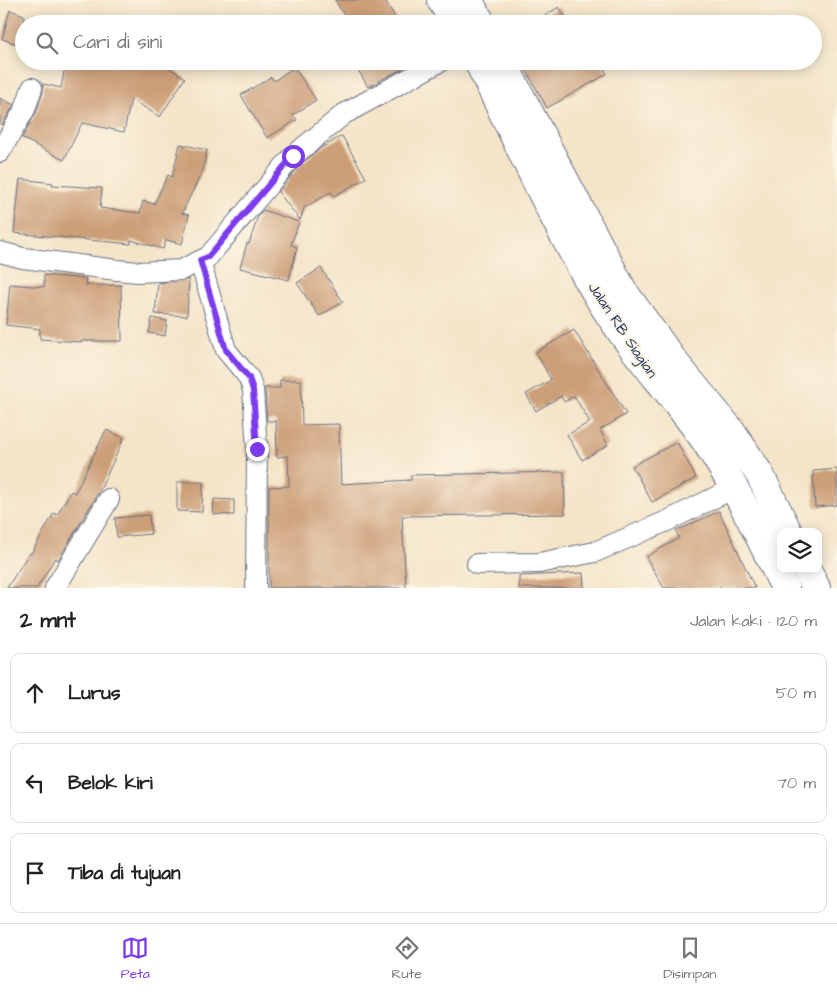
<!DOCTYPE html>
<html lang="id">
<head>
<meta charset="utf-8">
<style>
	:root { --surface:#fff; --page:#f6f6f6; --text:#222; --muted:#767676; --line:#e0e0e0; --accent:#7c3aed }
	body { margin:0; font-family:"Architects Daughter",sans-serif; background:var(--page); color:var(--text) }
	.controls { position:absolute; right:15px; bottom:15px; display:grid; overflow:hidden; border-radius:10px; box-shadow:0 2px 12px #0003 }
	.controls button { width:45px; height:45px; display:grid; place-items:center; padding:0; border:0; border-bottom:1px solid var(--line); background:var(--surface); color:var(--text); font:25px sans-serif }
	.stop { position:absolute; width:15px; height:15px; margin:-11px; border:4px solid #7c3aed; border-radius:50%; background:#fff }
	.stop.end { background:#7c3aed; border-color:#fff; box-shadow:0 1px 5px #0008 }
	.list { margin:0; padding:0; list-style:none }
	h2 { display:flex; justify-content:space-between; align-items:center; height:65px; margin:0; padding:0 20px; font-size:21px }
	h2 small { font-size:16px; font-weight:400; color:var(--muted) }
	.list li { display:grid; grid-template-columns:32px 1fr auto; gap:15px; align-items:center; box-sizing:border-box; height:80px; margin:0 10px 10px; padding:0 10px; border:1px solid var(--line); border-radius:10px }
	.list b { display:block; font-size:19px; white-space:nowrap }
	.list em { font-size:16px; font-style:normal; color:var(--muted) }
	.icon { flex:none; width:28px; height:28px; fill:none; stroke:currentColor; stroke-width:2; stroke-linecap:round; stroke-linejoin:round }
	.map { position:relative; flex:none; width:837px; height:588px; overflow:hidden }
	.search { position:absolute; background:var(--surface); box-shadow:0 2px 12px #0003; left:15px; right:15px; top:15px; height:55px; display:flex; align-items:center; gap:12px; box-sizing:border-box; padding:0 18px; border-radius:28px; color:var(--muted); font-size:19px }
	.sheet { height:335px; background:var(--surface) }
	nav { display:flex; justify-content:space-around; align-items:center; box-sizing:border-box; height:70px; border-top:1px solid var(--line); background:var(--surface); font-size:14px; color:var(--muted) }
	nav a { display:grid; justify-items:center; gap:2px }
	nav .on { color:var(--accent) }
	.map>svg:first-child { display:block }
	.building { fill:#cc9f78 }
	.lines { fill:none; stroke-linecap:round; stroke-linejoin:round }
	.minor-casing { stroke:#676e83; stroke-width:22 }
	.highway-casing { stroke:#676e83; stroke-width:30 }
	.minor { stroke:#fff; stroke-width:20 }
	.highway { stroke:#fff; stroke-width:28 }
	.route { stroke:#7c3aed; stroke-width:6 }
	.labels { text-anchor:middle; stroke-width:4.5; stroke-linejoin:round; paint-order:stroke }
	.street-label { font-size:15px; fill:#1b2f5e; stroke:#fcf5e5 }
</style>
</head>
<body>
<div class="map">
<svg width="837" height="588" viewBox="0 0 837 588">
	<rect width="100%" height="100%" fill="#fcf5e5"/>
	<filter id="ink" filterUnits="userSpaceOnUse"><feTurbulence type="fractalNoise" baseFrequency=".02" numOctaves="2"/><feDisplacementMap in="SourceGraphic" scale="10" xChannelSelector="R" yChannelSelector="G"/><feConvolveMatrix kernelMatrix="1 2 1 2 8 2 1 2 1" color-interpolation-filters="sRGB"/></filter>
	<filter id="wash" filterUnits="userSpaceOnUse"><feTurbulence type="fractalNoise" baseFrequency=".0096" numOctaves="4" result="noise"/><feDisplacementMap in="SourceGraphic" scale="20" xChannelSelector="R" yChannelSelector="G"/><feGaussianBlur stdDeviation="1.12" result="paint"/><feColorMatrix in="noise" values="0 0 0 0 0 0 0 0 0 0 0 0 0 0 0 0 0 1.4 0 .05"/><feComposite in="paint" operator="in"/></filter>
	<g filter="url(#wash)">
		<rect width="100%" height="100%" fill="#f4e4c8"/>
		<g id="blocks">
			<path class="building" d="M335,0H385L399,24H349Z
				M559,7L570,24H531Z
				M10,10L24,15V46L2,39Z
				M66,61H159L185,78L160,117L131,99L124,132L82,123L64,160L22,138L36,113L43,92V84L61,88Z
				M353,61H416L368,87Z
				M524,61H600L607,74L547,108L525,68L527,67Z
				M294,67L316,100L293,115L297,120L267,138L241,95L271,77L274,81Z
				M0,98L14,105L2,125L0,124Z
				M342,136L366,178L334,196L331,192L304,208L300,220L278,192L301,164L321,148Z
				M180,144L207,150L203,170L182,213L189,215L182,244L166,240L163,249L131,240V244L14,233L20,179L53,183L52,185L102,188L100,208L140,213L143,201L154,204L168,175L172,177Z
				M263,210L299,222L291,245L297,247L289,280L240,268L247,243L249,244L258,216Z
				M321,268L343,302L319,316L297,283Z
				M44,275L86,279L85,285H121L122,341H82L81,342L40,339V329L6,325L10,284L44,287Z
				M189,279L187,316L155,314L158,283Z
				M152,318L167,321L165,336L149,333Z
				M574,330L626,414L600,430L608,445L582,460L567,435L590,422L574,396L564,402L561,396L536,411L526,394L551,380L536,352Z
				M280,380H301L302,425L339,424L341,484L411,480V475L564,472L565,514L402,516L406,588H269V487L289,486L288,456L277,457L276,421H267L265,388H280Z
				M106,430L124,438L99,492L58,560L55,558L37,588H7L29,553L31,554L54,513L57,515L71,491L75,493Z
				M677,442L696,478L652,502L632,466Z
				M837,469V505L815,507L813,471Z
				M177,482H203L202,512L177,511Z
				M214,499L234,500V515L213,514Z
				M719,511L755,588H664L646,557L679,538L676,531Z
				M149,515L151,534L117,537L115,518Z
				M583,573L584,588H519V576Z"/>
		</g>
	</g>
	<g filter="url(#ink)">
		<use href="#blocks" fill-opacity="0" stroke="#676e83" stroke-width="1"/>
		<g class="lines">
			<defs>
				<path id="minor" d="M0,152L25,109L32,88
					M0,252L23,258L117,270L138,272L181,270L208,257L293,156L344,114L441,61
					M200,261L226,350L249,378L253,390L257,449L256,588
					M477,564L539,563L595,552L667,521L734,488
					M55,588L109,499"/>
				<path id="highway" d="M441,0L456,24
					M468,0L482,24
					M478,61C518,142 555,226 602,303C633,354 675,396 708,445C738,490 761,540 785,588
					M502,61L623,291L675,363L732,432L760,475L788,532
					M807,569L816,588"/>
			</defs>
			<use href="#minor" class="minor-casing"/>
			<use href="#highway" class="highway-casing"/>
			<use href="#minor" class="minor"/>
			<use href="#highway" class="highway"/>
		</g>
	</g>
	<g class="lines" filter="url(#ink)">
		<path class="route" d="M257,449L253,390L249,378L226,350L200,260L208,257L293,156"/>
	</g>
	<g class="labels">
		<g class="street-label">
			<text transform="translate(623 330) rotate(56)" y="5">Jalan RB Siagian</text>
		</g>
	</g>
</svg>
<div class="controls">
<button><svg class="icon" aria-label="layers" viewBox="0 0 24 24"><path d="M12 4l9 5-9 5-9-5zM3 14l9 5 9-5"/></svg></button>
</div>
<div class="stop" style="left:293px;top:156px"></div>
<div class="stop end" style="left:257px;top:449px"></div>
<div class="search"><svg class="icon" aria-label="search" viewBox="0 0 24 24"><circle cx="10" cy="10" r="6"/><path d="M15 15l6 6"/></svg>Cari di sini</div>
</div>
<section class="sheet">
<h2>2 mnt<small>Jalan kaki · 120 m</small></h2>
<ul class="list">
<li><svg class="icon" aria-label="ahead" viewBox="0 0 24 24"><path d="M12 20V5M6 11l6-6 6 6"/></svg><div><b>Lurus</b></div><em>50 m</em></li>
<li><svg class="icon" aria-label="left" viewBox="0 0 24 24"><path d="M17 20v-9H6M10 6l-5 5 5 5"/></svg><div><b>Belok kiri</b></div><em>70 m</em></li>
<li><svg class="icon" aria-label="arrive" viewBox="0 0 24 24"><path d="M6 21V4h12l-3 4 3 4H6"/></svg><div><b>Tiba di tujuan</b></div></li>
</ul>
</section>
<nav>
<a class="on"><svg class="icon" aria-label="map" viewBox="0 0 24 24"><path d="M3 6l6-2 6 2 6-2v14l-6 2-6-2-6 2zM9 4v14M15 6v14"/></svg>Peta</a>
<a><svg class="icon" aria-label="directions" viewBox="0 0 24 24"><path d="M12 3l9 9-9 9-9-9zM9 14v-3h6M13 9l2 2-2 2"/></svg>Rute</a>
<a><svg class="icon" aria-label="saved" viewBox="0 0 24 24"><path d="M7 4h10v16l-5-4-5 4z"/></svg>Disimpan</a>
</nav>
</body>
</html>
